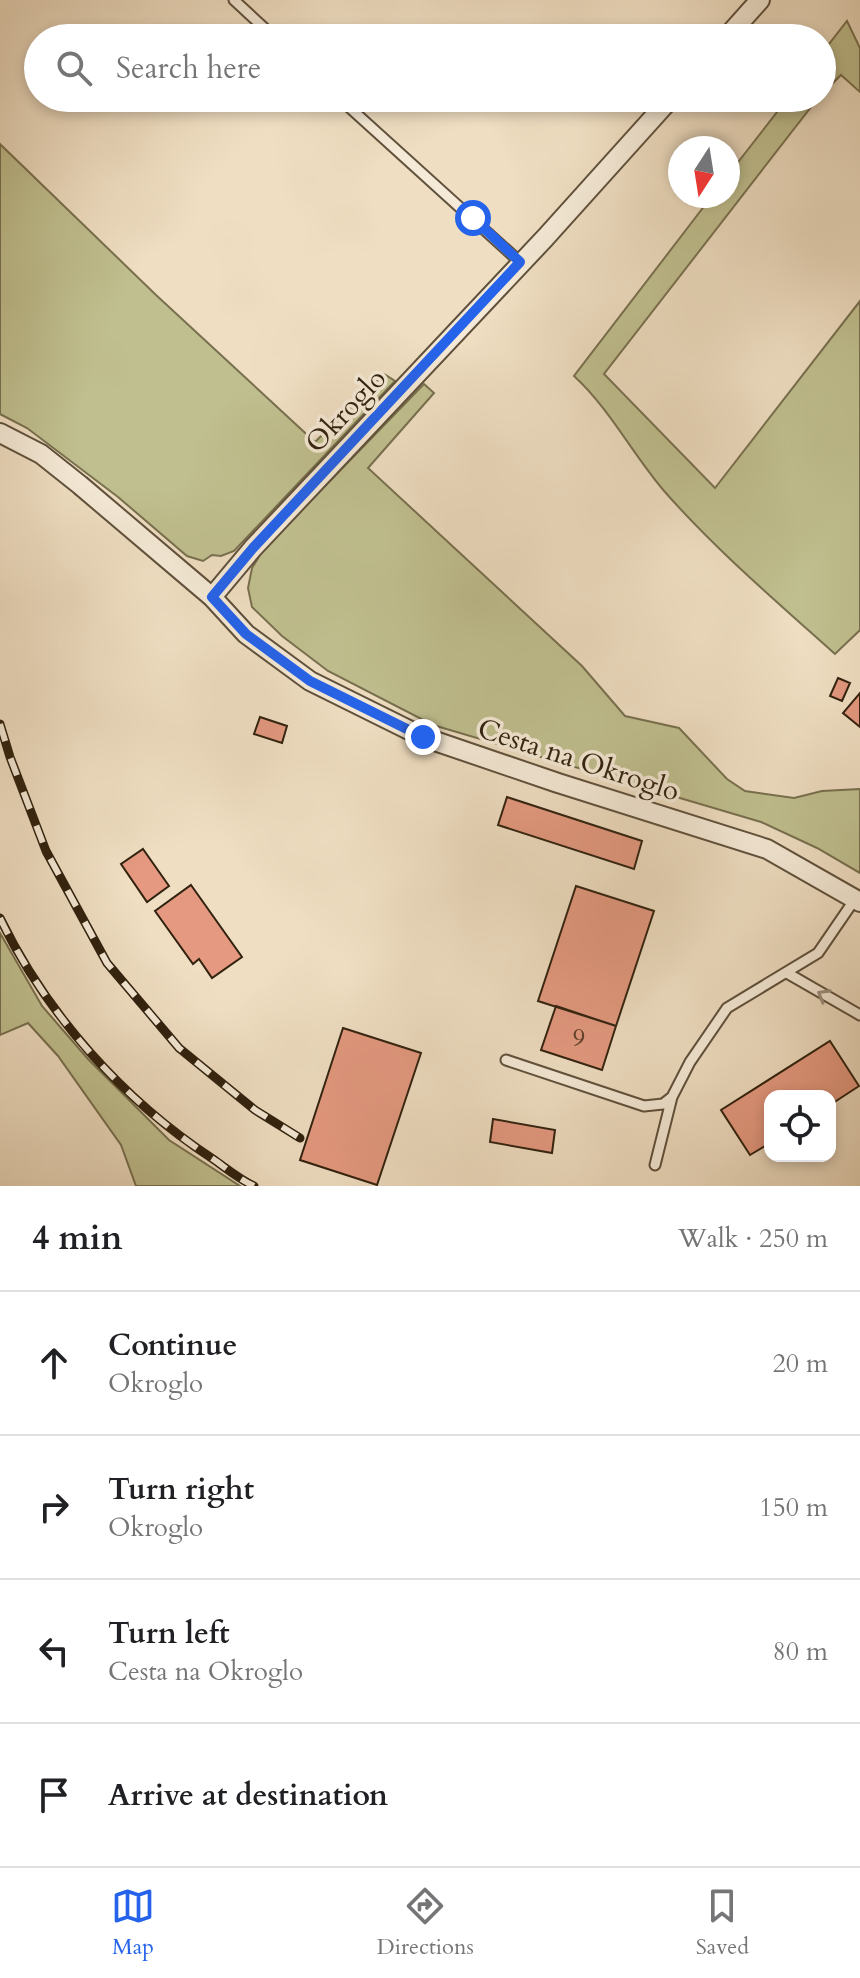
<!DOCTYPE html>
<html lang="en">
<head>
<meta charset="utf-8">
<style>
	:root { --surface:#fff; --page:#f2f2f2; --text:#202124; --muted:#757577; --line:#e0e0e0; --accent:#2563eb }
	body { margin:0; font-family:Cardo,serif; background:var(--page); color:var(--text) }
	.controls { position:absolute; right:24px; bottom:24px; display:grid; overflow:hidden; border-radius:16px; box-shadow:0 4px 12px #0003 }
	.controls button { width:72px; height:72px; display:grid; place-items:center; padding:0; border:0; border-bottom:2px solid var(--line); background:var(--surface); color:var(--text); font:40px sans-serif }
	.compass { position:absolute; left:668px; top:136px; width:72px; height:72px; border-radius:50%; background:var(--surface); box-shadow:0 4px 12px #0003; rotate:192deg }
	.stop { position:absolute; width:24px; height:24px; margin:-18px; border:6px solid #2563eb; border-radius:50%; background:#fff }
	.stop.end { background:#2563eb; border-color:#fff; box-shadow:0 2px 8px #0008 }
	.list { margin:0; padding:0; list-style:none }
	h2 { display:flex; justify-content:space-between; align-items:center; height:104px; margin:0; padding:0 32px; font-size:34px }
	h2 small { font-size:26px; font-weight:400; color:var(--muted) }
	.list li { display:grid; grid-template-columns:52px 1fr auto; gap:24px; align-items:center; box-sizing:border-box; height:144px; padding:0 32px; border-top:2px solid var(--line) }
	.list b { display:block; font-size:30px; white-space:nowrap }
	.list p { margin:0; font-size:26px; white-space:nowrap; color:var(--muted) }
	.list em { font-size:26px; font-style:normal; color:var(--muted) }
	.icon { flex:none; width:44px; height:44px; fill:none; stroke:currentColor; stroke-width:2; stroke-linecap:round; stroke-linejoin:round }
	.map { position:relative; flex:none; width:860px; height:1186px; overflow:hidden }
	.search { position:absolute; background:var(--surface); box-shadow:0 4px 12px #0003; left:24px; right:24px; top:24px; height:88px; display:flex; align-items:center; gap:20px; box-sizing:border-box; padding:0 28px; border-radius:44px; color:var(--muted); font-size:30px }
	.sheet { height:680px; background:var(--surface) }
	nav { display:flex; justify-content:space-around; align-items:center; box-sizing:border-box; height:112px; border-top:2px solid var(--line); background:var(--surface); font-size:22px; color:var(--muted) }
	nav a { display:grid; justify-items:center; gap:4px }
	nav .on { color:var(--accent) }
	.map>svg:first-child { display:block }
	.green { fill:#c0bf8f; stroke:#78704f; stroke-width:2 }
	.building { fill:#e49980; stroke:#31220f; stroke-width:2 }
	.lines { fill:none; stroke-linecap:round; stroke-linejoin:round }
	.lane-casing { stroke:#60513c; stroke-width:13 }
	.street-casing { stroke:#60513c; stroke-width:22 }
	.lane { stroke:#f5ead7; stroke-width:9 }
	.street { stroke:#f5ead7; stroke-width:18 }
	.rail-casing { stroke:#31220f; stroke-width:9 }
	.rail { stroke:#f5ead7; stroke-width:6; stroke-dasharray:18; stroke-linecap:butt }
	.oneway { stroke:#9d907d }
	.route { stroke:#2563eb; stroke-width:10 }
	.labels { text-anchor:middle; stroke-width:7; stroke-linejoin:round; paint-order:stroke }
	.number-label { font-size:24px; fill:#5e402b }
	.street-label { font-size:28px; fill:#31220f; stroke:#f5ead7 }
</style>
</head>
<body>
<div class="map">
<svg width="860" height="1186" viewBox="0 0 860 1186">
	<rect width="100%" height="100%" fill="#efdec2"/>
	<filter id="stains"><feTurbulence type="fractalNoise" baseFrequency=".0025" numOctaves="4"/><feColorMatrix values="0 0 0 0 .2 0 0 0 0 .09 0 0 0 0 .02 0 0 0 .5 -.17"/></filter>
	<radialGradient id="worn" r=".72"><stop offset=".6" stop-color="#630" stop-opacity="0"/><stop offset="1" stop-color="#630" stop-opacity=".3"/></radialGradient>
	<path class="green" d="M847,21L860,48V92L841,75L822,94V53Z
		M788,98H818L604,374L715,488L860,301V630L835,654C777,602 716,550 665,492C633,455 610,409 574,376L712,196H728V175Z
		M0,144L156,295L315,442L384,374L395,381L234,551L221,556L212,555L203,561L187,556L118,497L27,428L0,414Z
		M424,384L434,393L368,468L582,666L625,716L679,728L727,779L745,791L794,798L822,791L860,789V873L817,848L761,822L433,725L328,671L282,636L252,607L248,588L252,568L263,550Z
		M0,933L42,1006L88,1059L169,1140L240,1186H136L121,1145L58,1056L28,1023L0,1035Z"/>
	<path class="building" d="M838,678L850,683L842,701L830,696Z
		M860,693V727L843,713Z
		M260,717L287,726L282,743L254,734Z
		M507,797L642,841L634,869L498,825Z
		M143,849L169,886L147,902L121,864Z
		M191,885L242,957L212,978L199,959L193,964L155,911Z
		M576,886L654,911L616,1026L538,1001Z
		M556,1006L616,1026L602,1070L541,1050Z
		M343,1028L421,1053L377,1185L300,1160Z
		M830,1041L859,1086L830,1105V1096H770V1143L750,1155L721,1110Z
		M493,1119L555,1130L552,1153L490,1142Z"/>
	<g class="lines">
		<defs>
			<path id="lane" d="M234,0L275,38
				M339,98L520,262
				M787,973L860,1015
				M506,1060L644,1106L663,1104L672,1097L690,1062L727,1008L818,953L855,899
				M655,1165L672,1097"/>
			<path id="street" d="M726,38L760,0
				M0,433L41,454L80,485L212,597L246,634L310,681L423,737L558,783L767,849L860,902
				M212,597L253,548L545,238L671,98"/>
		</defs>
		<use href="#lane" class="lane-casing"/>
		<use href="#street" class="street-casing"/>
		<use href="#lane" class="lane"/>
		<use href="#street" class="street"/>
		<defs>
			<path id="rail" d="M0,724L10,757L46,851L107,963L179,1048L255,1110L300,1138
				M0,918C47,1015 123,1100 213,1159C226,1168 239,1179 254,1186"/>
		</defs>
		<use href="#rail" class="rail-casing"/>
		<use href="#rail" class="rail"/>
	</g>
	<defs><path id="oneway-chevron" d="M-2-3.5L2.5 0L-2 3.5" fill="none" stroke-width="1.6" stroke-linecap="round" stroke-linejoin="round" transform="scale(2)"/></defs>
	<use class="oneway" href="#oneway-chevron" transform="translate(823 995) rotate(-150)"/>
	<g class="lines">
		<path class="route" d="M423,737L310,681L246,634L212,597L253,548L520,262L473,218"/>
	</g>
	<g class="labels">
		<g class="number-label">
			<text x="579" y="1046">9</text>
		</g>
		<g class="street-label">
			<text transform="translate(345 410) rotate(-47)" y="10">Okroglo</text>
			<text transform="translate(579 759) rotate(18)" y="10">Cesta na Okroglo</text>
		</g>
	</g>
	<rect width="100%" height="100%" filter="url(#stains)"/>
	<rect width="100%" height="100%" fill="url(#worn)"/>
</svg>
<div class="controls">
<button><svg class="icon" aria-label="locate" viewBox="0 0 24 24"><circle cx="12" cy="12" r="6"/><path d="M12 2v4M12 18v4M2 12h4M18 12h4"/></svg></button>
</div>
<svg class="compass" viewBox="-18 -18 36 36"><path d="M0-13l5 13h-10z" fill="#e53935"/><path d="M0 13l5-13h-10z" fill="#757577"/></svg>
<div class="stop" style="left:473px;top:218px"></div>
<div class="stop end" style="left:423px;top:737px"></div>
<div class="search"><svg class="icon" aria-label="search" viewBox="0 0 24 24"><circle cx="10" cy="10" r="6"/><path d="M15 15l6 6"/></svg>Search here</div>
</div>
<section class="sheet">
<h2>4 min<small>Walk · 250 m</small></h2>
<ul class="list">
<li><svg class="icon" aria-label="ahead" viewBox="0 0 24 24"><path d="M12 20V5M6 11l6-6 6 6"/></svg><div><b>Continue</b><p>Okroglo</p></div><em>20 m</em></li>
<li><svg class="icon" aria-label="right" viewBox="0 0 24 24"><path d="M7 20v-9h11M14 6l5 5-5 5"/></svg><div><b>Turn right</b><p>Okroglo</p></div><em>150 m</em></li>
<li><svg class="icon" aria-label="left" viewBox="0 0 24 24"><path d="M17 20v-9H6M10 6l-5 5 5 5"/></svg><div><b>Turn left</b><p>Cesta na Okroglo</p></div><em>80 m</em></li>
<li><svg class="icon" aria-label="arrive" viewBox="0 0 24 24"><path d="M6 21V4h12l-3 4 3 4H6"/></svg><div><b>Arrive at destination</b></div></li>
</ul>
</section>
<nav>
<a class="on"><svg class="icon" aria-label="map" viewBox="0 0 24 24"><path d="M3 6l6-2 6 2 6-2v14l-6 2-6-2-6 2zM9 4v14M15 6v14"/></svg>Map</a>
<a><svg class="icon" aria-label="directions" viewBox="0 0 24 24"><path d="M12 3l9 9-9 9-9-9zM9 14v-3h6M13 9l2 2-2 2"/></svg>Directions</a>
<a><svg class="icon" aria-label="saved" viewBox="0 0 24 24"><path d="M7 4h10v16l-5-4-5 4z"/></svg>Saved</a>
</nav>
</body>
</html>
